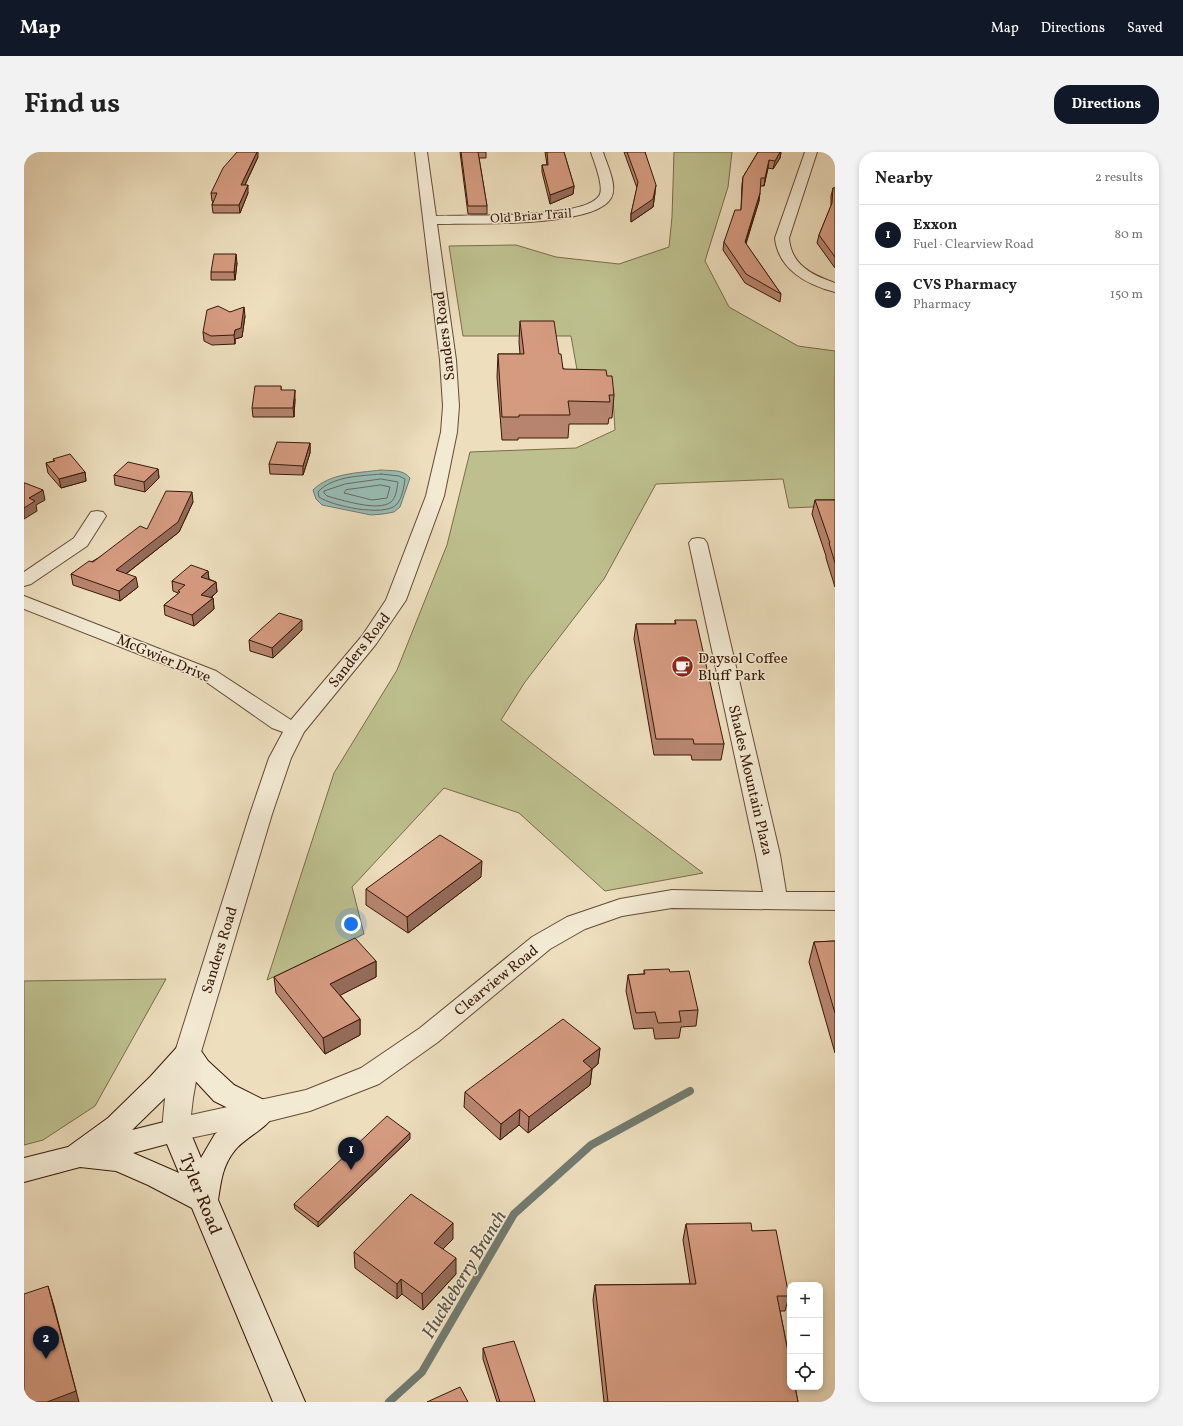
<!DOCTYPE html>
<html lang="en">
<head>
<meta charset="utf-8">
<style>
	:root { --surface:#fff; --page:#f2f2f2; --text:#222; --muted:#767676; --line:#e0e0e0; --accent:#111827 }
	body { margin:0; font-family:Vollkorn,serif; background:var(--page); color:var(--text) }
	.controls { position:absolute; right:12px; bottom:12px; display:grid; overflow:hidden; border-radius:8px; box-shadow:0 2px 6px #0003 }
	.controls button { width:36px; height:36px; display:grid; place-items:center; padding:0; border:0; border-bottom:1px solid var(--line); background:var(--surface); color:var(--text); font:20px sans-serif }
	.you { position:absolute; left:327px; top:772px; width:14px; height:14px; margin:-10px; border:3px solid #fff; border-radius:50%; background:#1a73e8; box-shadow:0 0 0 6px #1a73e833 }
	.badge { display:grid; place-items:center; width:26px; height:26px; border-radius:50%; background:var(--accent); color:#fff; font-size:13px; font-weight:700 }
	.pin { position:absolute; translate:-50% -33px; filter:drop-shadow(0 1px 2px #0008) }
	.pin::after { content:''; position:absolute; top:21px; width:14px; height:12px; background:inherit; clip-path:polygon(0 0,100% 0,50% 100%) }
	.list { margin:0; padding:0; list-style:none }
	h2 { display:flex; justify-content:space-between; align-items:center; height:52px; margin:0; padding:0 16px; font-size:17px }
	h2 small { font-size:13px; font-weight:400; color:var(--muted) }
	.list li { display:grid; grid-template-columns:26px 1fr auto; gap:12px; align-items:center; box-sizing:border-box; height:60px; padding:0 16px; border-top:1px solid var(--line) }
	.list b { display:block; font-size:15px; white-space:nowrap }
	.list p { margin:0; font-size:13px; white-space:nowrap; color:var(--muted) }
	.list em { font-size:13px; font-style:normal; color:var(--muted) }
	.icon { flex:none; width:22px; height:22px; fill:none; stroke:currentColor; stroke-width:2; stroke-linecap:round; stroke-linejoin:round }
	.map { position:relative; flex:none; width:811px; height:1250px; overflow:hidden; border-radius:16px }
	header { display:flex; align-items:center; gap:24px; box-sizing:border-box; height:56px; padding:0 20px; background:var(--accent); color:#fff }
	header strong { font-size:19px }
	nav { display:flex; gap:22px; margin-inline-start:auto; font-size:14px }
	.intro { display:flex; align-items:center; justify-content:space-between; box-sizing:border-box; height:96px; padding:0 24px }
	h1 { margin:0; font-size:28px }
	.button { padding:10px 18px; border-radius:16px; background:var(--accent); color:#fff; font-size:14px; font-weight:700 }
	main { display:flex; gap:24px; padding:0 24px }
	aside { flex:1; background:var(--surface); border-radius:16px; box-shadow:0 2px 6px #0003 }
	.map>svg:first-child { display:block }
	.green { fill:#bdc08e; stroke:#7a6c4a }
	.water { fill:#99bcb5; stroke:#727a6f }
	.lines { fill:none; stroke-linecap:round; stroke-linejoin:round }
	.shore { stroke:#686a5e; stroke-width:1 }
	.stream { stroke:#727a6f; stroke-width:8 }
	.street-casing { stroke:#654a34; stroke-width:2 }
	.secondary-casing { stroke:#381806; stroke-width:2 }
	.street { fill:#f3ead4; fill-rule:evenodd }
	.secondary { fill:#f3ead4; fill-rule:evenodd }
	.wall { fill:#b7856f; stroke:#381806 }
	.shaded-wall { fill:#956c5a; stroke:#381806 }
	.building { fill:#d59b81; stroke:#381806 }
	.labels { text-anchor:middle; stroke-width:3; stroke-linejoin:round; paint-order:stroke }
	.far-street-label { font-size:13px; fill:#381806; stroke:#f3ead4 }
	.street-label { font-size:15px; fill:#381806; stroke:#f3ead4 }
	.poi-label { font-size:15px; fill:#381806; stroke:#f3ead4; text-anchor:start }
	.near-street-label { font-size:18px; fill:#381806; stroke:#f3ead4 }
	.near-water-label { font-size:19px; font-style:italic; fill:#5a5143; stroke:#f3ead4 }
</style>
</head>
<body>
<header>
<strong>Map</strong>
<nav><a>Map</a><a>Directions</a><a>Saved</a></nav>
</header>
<div class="intro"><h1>Find us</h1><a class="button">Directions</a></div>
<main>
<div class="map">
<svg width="811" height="1250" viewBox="0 0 811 1250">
	<rect width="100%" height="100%" fill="#eddebd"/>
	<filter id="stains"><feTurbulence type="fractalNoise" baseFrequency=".005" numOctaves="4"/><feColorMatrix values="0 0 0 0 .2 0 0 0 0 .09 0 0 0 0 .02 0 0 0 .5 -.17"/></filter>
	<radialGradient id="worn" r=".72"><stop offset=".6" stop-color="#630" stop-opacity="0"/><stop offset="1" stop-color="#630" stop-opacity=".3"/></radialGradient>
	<path class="green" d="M650,0H708L704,35L681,109L705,155L774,194L811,199V354L765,356L759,327L632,332L580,427L501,530L477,568L679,721L581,739L495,661L420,636L328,735L340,782L243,828L310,621L373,518L423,393L446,300L552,296L591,278L588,230L555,229L547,184H439L425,94L492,93L532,105L595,112L645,95L648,65Z
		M142,827L71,954L19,988L0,993V829Z"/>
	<path class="water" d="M357,318C367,319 379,317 386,326L376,355L370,360L359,362L347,363L298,353L292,347L289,338C306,321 334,321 357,318Z"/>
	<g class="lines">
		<path class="shore" d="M357,322L375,324L381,327C380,335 378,347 372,353C359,365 308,354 295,345L294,340C308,324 337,324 357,322Z
			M357,327L374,330C373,336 372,346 367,350C354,360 318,348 303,344L300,341V339L321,332Z
			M357,333L366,335L363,346L348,348L320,341L322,338Z"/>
		<path class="stream" d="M365,1250L398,1220L490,1062L567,993L666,939"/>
		<defs>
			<path id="street" d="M391,0H403L412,64C441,63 560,67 575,44C581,36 570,10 567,0H579C583,13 594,34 587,46C571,76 445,71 413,72L432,208L435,254L433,280L420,344L382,448L352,492L280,580L267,606L248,662L177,900L169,946L167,963L282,938L337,916L396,876L508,785L543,765L596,747L648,738L739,740L732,703L665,391L668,387L674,386L680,387L683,391L756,703L762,740H811V758L648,756L598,764L561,777L526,797L414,890L355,932L286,959L238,971L152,989L142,986L138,978L141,946L151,900L226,662L245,606L259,580L248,576L178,527L0,457V444L192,519L267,568L338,484L362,448L402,344L417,280L419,254L416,208Z
				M781,0H793L765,86C767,113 788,123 811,131V140C783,133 754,117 751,86Z
				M73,359L79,360L82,364L63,394L7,432L0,434V420L50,386L67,360Z"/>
			<path id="secondary" d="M164,890L173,893L184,909L210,933L248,952L252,960C243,977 223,984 211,998C198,1014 197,1030 194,1048L281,1250H249L168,1056L124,1033L92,1019L56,1015L0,1030V1006L44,995L84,966L126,925L155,893ZM163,920L190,949L216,962L191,982L177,1006L162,970L152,967L108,978L146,941ZM143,992L155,1021L109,1001Z"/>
		</defs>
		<use href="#street" class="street-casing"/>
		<use href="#secondary" class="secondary-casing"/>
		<use href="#street" class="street"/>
		<use href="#secondary" class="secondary"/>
	</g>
	<path class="wall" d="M436,0H462V6H455L463,54V62H444Z
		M521,0H540L550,34L549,42L526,52L518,20V13H523Z
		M600,0H621L631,41L629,55L607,70V62L613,36Z
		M734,0H757L756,6L749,17L744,16L740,34H736L735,49L722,92L757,142L756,150L721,131L699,98L700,90L717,58L718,32L719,25Z
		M234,5L221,33L224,41L216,61H189L188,53L189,49H188L187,41Z
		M809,36H811V116L793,91L795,83L807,54V44Z
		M213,111L211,128H187V120Z
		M206,160L221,164L218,185L211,187V192L188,193L180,189L179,180Z
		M496,169L535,202L539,217L583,224L590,243L588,266H585L584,272H545L544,286H494V288H478L473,225L474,202H496L495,190Z
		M257,234V238L271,247L270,265H229L228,256Z
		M286,291V301L279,323L246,322L245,312Z
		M29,307L61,320L62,329L37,336L24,321L22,311L30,309Z
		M134,317L135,326L121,340L91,333L90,323Z
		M791,348H811V435L802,406V404L788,362Z
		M169,350L155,380L102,422L114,435L96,449L49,433L47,422Z
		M184,419L185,427L192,430L193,440L187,446H189L190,457L170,474L141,463L140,453L154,442V441L149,439L148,429Z
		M651,468L700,592L697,608H668L667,603H630L610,487L612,472H651Z
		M278,478L249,506L226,499L225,488Z
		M457,725L384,781L342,753V737Z
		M811,789V901L785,810L790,790Z
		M352,809V825L316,843L336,867V883L301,902L252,841L250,825Z
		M620,818L674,858L672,874L657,875L655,886L631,887L629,876L610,877L602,839L604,823L620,822Z
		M576,896L574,912L568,917L566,933L504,981L495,973L476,988L440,955L441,940Z
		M386,987L294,1075L271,1057L270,1052Z
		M662,1072L728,1079L765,1144L761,1159H756L774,1250H580L569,1148L571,1133L666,1132L659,1088Z
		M429,1087L419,1097L432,1122L399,1158L378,1142L373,1147L331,1116L330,1100Z
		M459,1196L511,1250H473L459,1207Z"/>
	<path class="shaded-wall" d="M233,0H234V5L217,41V33Z
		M756,0H757L756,6L749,17L751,9Z
		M745,8L744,16L740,34L741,26Z
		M224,33V41L216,61L215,53Z
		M632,33L629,55L607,70V62Z
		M550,34L549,42L526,52V43Z
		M736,41L735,49L719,99L721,90Z
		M212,102L213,111L211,128L210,120Z
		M220,155L221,164L218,185L211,187V192L210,183L211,178Z
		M271,238V247L270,265L269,256Z
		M286,291V301L279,323V314Z
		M134,317L135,326L121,340L120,330Z
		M61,320L62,329L37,336L35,327Z
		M19,338L21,348L12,353L13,359L0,367V356L5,346Z
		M168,340L169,350L155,380L94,428L92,418Z
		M184,419L185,429L177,425Z
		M112,425L114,435L96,449L95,439Z
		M192,430L193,440L178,453L177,443Z
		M189,446L190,457L170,474L168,463Z
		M278,468V478L249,506L248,496Z
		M458,709L457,725L384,781L383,765Z
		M352,809V825L307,848L306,832Z
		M336,867V883L301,902L299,886Z
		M576,896L574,912L568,917L566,933L504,981L505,965L559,909Z
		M496,957L495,973L476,988L477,972Z
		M386,981V987L294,1075V1070Z
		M429,1071V1087L410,1106V1091Z
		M432,1106V1122L399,1158L398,1142Z
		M377,1127L378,1142L373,1147V1132Z
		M24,1134L30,1154L55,1250H23Z"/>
	<path class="building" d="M213,0H233L217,33H224L215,53H188L193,41H187L199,16Z
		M437,0H454L463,54H444Z
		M523,0H540L550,34L526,43L518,13H524Z
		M603,0H621L632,33L629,47L607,62L614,30Z
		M734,0H756L751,9L745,8L741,26H737L736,41L721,90L757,142L722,122L700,90L711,58H717L719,25Z
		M809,36H811V105L795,83L808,51Z
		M190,102H212L210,120H187Z
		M194,154L206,160L220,155L217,176L211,178L210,183L187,184L179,180L183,158Z
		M496,169H530L535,202H537L539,217L582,218L583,224H588L590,243H585L586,250L544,249L546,263H495V265H478L474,202H500Z
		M231,234H257V238H271L269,256H228Z
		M253,290L286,291L279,314L245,312Z
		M46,302L61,320L35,327L22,311L31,309L29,307Z
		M104,310L134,317L120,330L90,323Z
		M0,331H1L19,338L5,346L11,349L0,356Z
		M142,339L168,340L154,370L92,418L112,425L95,439L47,422L65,409L69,410L116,374L123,377Z
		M791,348H811V411L805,391H806Z
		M167,413L184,419L177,425L192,430L177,443L189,446L168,463L140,453L156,440L154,439L161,433L148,429Z
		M255,461L278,468L248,496L225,488Z
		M651,468H672L700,592H670L669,587H632L612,472H652Z
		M416,683L458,709L383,765L342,737Z
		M331,786L352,809L306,832L336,867L299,886L250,825Z
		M811,789V861L790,790Z
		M645,817L646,820L665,819L674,858L655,859L657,870L634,871L631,860L612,861L604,823L621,822L620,818Z
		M539,867L576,896L559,909L568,917L505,965L496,957L477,972L441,940Z
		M363,964L386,981L294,1070L270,1052Z
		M387,1042L429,1071L410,1091L432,1106L398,1142L377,1127L373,1132L330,1100Z
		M727,1071L728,1079L752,1078L765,1144H753L766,1210V1235H771L774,1250H584L571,1133L672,1132L662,1072Z
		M24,1134L52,1239L23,1250H0V1142Z
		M490,1189L511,1250H476L459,1196Z
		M436,1235L444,1250H403Z"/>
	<defs>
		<symbol id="cafe-disc" viewBox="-11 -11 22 22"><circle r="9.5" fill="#8f2418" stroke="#f3ead4"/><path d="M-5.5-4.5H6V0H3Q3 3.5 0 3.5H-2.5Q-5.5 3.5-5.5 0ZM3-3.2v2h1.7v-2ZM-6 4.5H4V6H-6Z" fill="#fff"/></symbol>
	</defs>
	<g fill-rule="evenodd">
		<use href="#cafe-disc" x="646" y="502" width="25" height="25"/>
	</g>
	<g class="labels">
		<g class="far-street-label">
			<text transform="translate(507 63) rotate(-4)" y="5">Old Briar Trail</text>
		</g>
		<g class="street-label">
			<text transform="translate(420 184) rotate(-97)" y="5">Sanders Road</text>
			<text transform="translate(335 498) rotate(-52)" y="5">Sanders Road</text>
			<text transform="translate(140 506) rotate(23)" y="5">McGwier Drive</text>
			<text transform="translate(727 628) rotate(77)" y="5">Shades Mountain Plaza</text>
			<text transform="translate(195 798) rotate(-73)" y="5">Sanders Road</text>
			<text transform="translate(472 828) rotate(-39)" y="5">Clearview Road</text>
		</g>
		<g class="poi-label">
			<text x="674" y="511">Daysol Coffee<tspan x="674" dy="17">Bluff Park</tspan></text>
		</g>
		<g class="near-street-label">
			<text transform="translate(177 1042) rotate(68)" y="6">Tyler Road</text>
		</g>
		<g class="near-water-label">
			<text transform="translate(439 1122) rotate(-59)" y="7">Huckleberry Branch</text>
		</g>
	</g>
	<rect width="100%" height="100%" filter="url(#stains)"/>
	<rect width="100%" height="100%" fill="url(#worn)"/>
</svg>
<div class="controls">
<button>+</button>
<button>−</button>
<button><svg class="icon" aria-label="locate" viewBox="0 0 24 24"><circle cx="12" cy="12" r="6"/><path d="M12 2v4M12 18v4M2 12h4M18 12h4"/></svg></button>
</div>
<div class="you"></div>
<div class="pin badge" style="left:327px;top:1018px">1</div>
<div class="pin badge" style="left:22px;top:1207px">2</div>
</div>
<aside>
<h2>Nearby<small>2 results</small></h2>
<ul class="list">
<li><span class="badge">1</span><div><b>Exxon</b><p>Fuel · Clearview Road</p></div><em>80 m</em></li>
<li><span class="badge">2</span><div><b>CVS Pharmacy</b><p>Pharmacy</p></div><em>150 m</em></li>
</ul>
</aside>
</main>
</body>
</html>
